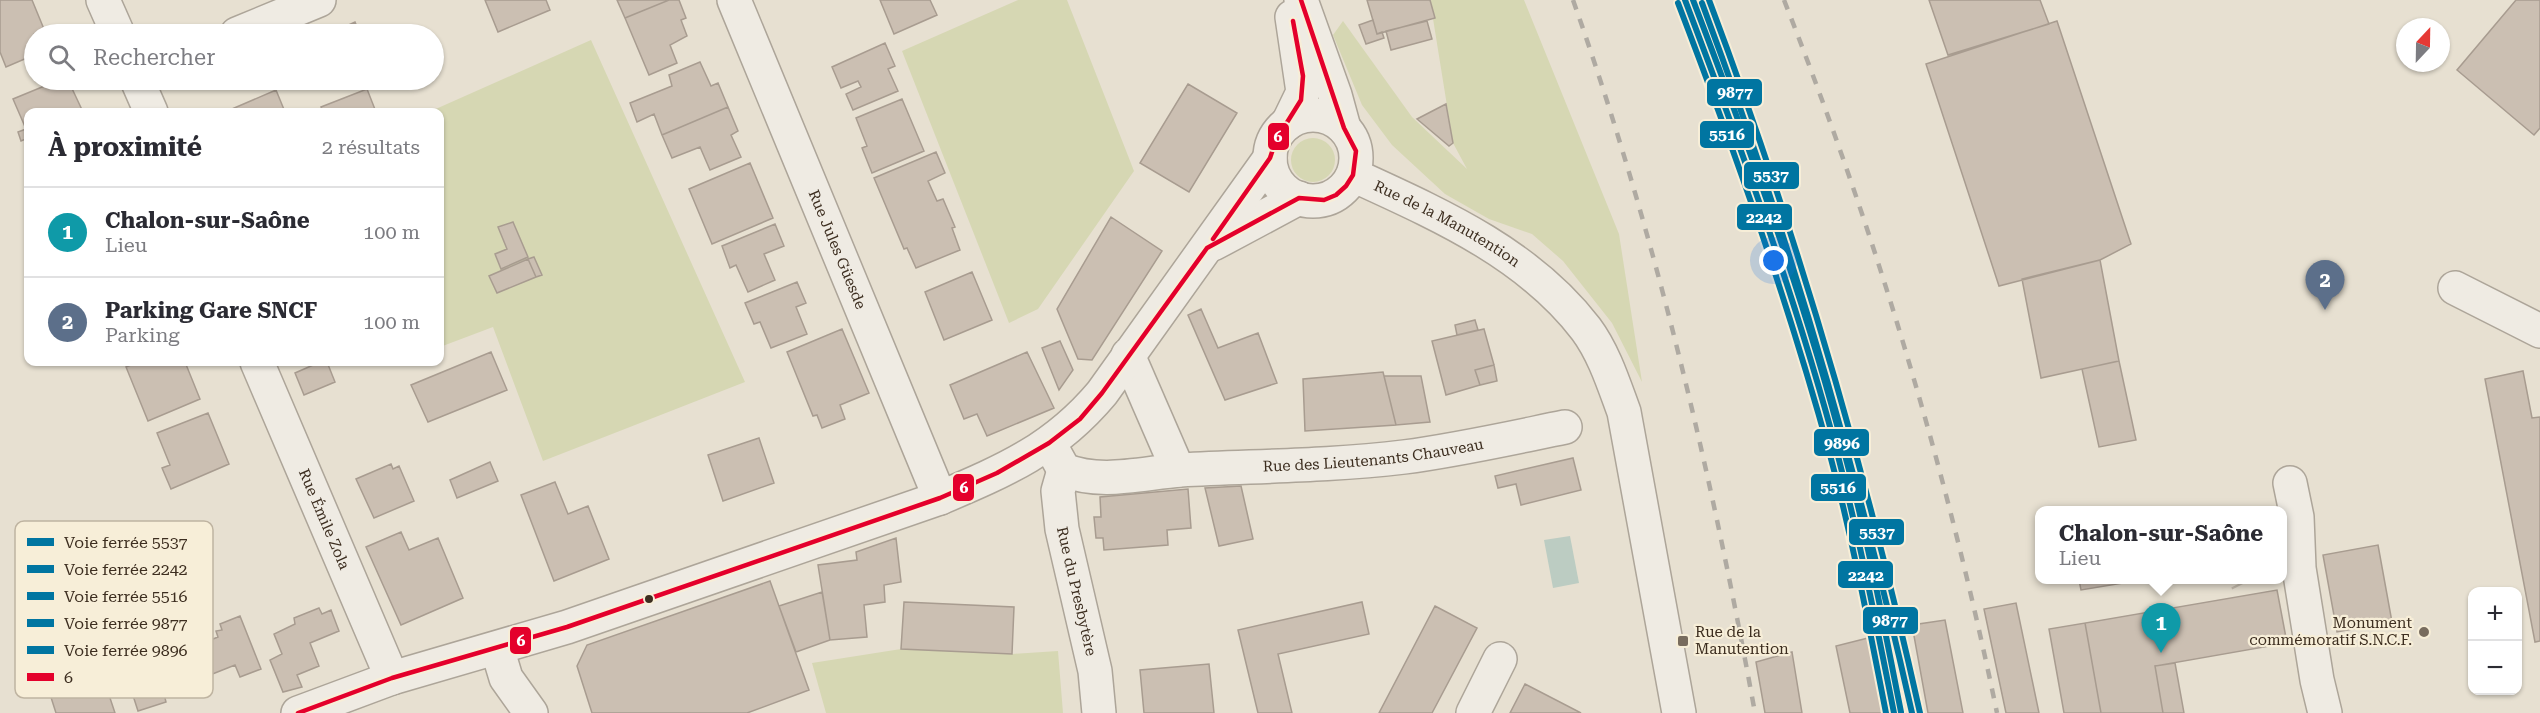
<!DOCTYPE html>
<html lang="fr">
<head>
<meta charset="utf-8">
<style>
	:root { --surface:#fff; --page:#f2f2f3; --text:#2b2b33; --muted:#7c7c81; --line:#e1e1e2; --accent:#b45309 }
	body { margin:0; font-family:"Roboto Serif",serif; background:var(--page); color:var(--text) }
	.controls { position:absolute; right:18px; bottom:18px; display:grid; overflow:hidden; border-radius:12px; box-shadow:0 2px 4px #0004 }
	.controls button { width:54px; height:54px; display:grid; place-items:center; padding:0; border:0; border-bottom:2px solid var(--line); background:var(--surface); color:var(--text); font:30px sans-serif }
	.compass { position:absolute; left:2396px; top:18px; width:54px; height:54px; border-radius:50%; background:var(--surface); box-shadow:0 2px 4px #0004; rotate:22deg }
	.you { position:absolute; left:1774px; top:261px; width:21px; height:21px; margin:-15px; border:4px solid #fff; border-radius:50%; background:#1a73e8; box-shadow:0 0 0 9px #1a73e833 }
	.badge { display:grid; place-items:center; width:39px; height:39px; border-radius:50%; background:var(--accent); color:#fff; font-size:20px; font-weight:700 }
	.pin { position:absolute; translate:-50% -50px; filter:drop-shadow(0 2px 3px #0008) }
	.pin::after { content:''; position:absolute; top:32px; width:21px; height:18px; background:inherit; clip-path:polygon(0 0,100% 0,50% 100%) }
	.popup { position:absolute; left:2035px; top:506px; width:252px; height:78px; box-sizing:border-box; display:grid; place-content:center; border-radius:12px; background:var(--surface); filter:drop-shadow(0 2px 4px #0005); font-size:20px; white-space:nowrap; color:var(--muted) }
	.popup b { font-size:22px; color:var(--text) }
	.popup::after { content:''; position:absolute; left:50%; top:100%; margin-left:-12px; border:12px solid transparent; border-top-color:var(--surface) }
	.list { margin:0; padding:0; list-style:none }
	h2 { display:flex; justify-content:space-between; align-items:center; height:78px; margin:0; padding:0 24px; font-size:26px }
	h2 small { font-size:20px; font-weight:400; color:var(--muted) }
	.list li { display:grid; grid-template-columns:39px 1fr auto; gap:18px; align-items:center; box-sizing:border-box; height:90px; padding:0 24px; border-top:2px solid var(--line) }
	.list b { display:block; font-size:22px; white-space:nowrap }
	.list p { margin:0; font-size:20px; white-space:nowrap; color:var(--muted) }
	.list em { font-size:20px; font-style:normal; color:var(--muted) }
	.icon { flex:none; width:33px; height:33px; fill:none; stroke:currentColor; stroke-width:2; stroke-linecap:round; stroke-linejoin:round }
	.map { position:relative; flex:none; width:2540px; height:713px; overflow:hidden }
	.search { position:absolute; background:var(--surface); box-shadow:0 2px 4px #0004; left:24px; top:24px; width:420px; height:66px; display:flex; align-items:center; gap:15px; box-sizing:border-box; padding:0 21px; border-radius:33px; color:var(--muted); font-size:22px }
	.panel { position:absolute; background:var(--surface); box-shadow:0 2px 4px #0004; left:24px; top:108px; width:420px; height:258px; border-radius:12px }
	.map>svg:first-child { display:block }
	.green { fill:#d6d7b3 }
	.water { fill:#bcccc2 }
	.building { fill:#cbbfb2; stroke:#a89c90; stroke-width:1.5 }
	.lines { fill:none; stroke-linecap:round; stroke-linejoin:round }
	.minor-tunnel { stroke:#c5bcae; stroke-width:33; stroke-dasharray:33 16; stroke-linecap:butt }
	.minor-casing { stroke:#ada599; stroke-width:36 }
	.minor { stroke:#efebe3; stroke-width:33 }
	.rail { stroke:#afaaa2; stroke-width:4.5; stroke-dasharray:10 10; stroke-linecap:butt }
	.bus-1-casing { stroke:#f7eed8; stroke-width:9 }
	.bus-1 { stroke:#e4002b; stroke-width:4.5 }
	.rail-1-casing { stroke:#f7eed8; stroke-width:10 }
	.rail-2-casing { stroke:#f7eed8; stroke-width:10 }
	.rail-3-casing { stroke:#f7eed8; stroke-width:10 }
	.rail-4-casing { stroke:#f7eed8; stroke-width:10 }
	.rail-5-casing { stroke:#f7eed8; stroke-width:10 }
	.rail-1 { stroke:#0075a1; stroke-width:6 }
	.rail-2 { stroke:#0075a1; stroke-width:6 }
	.rail-3 { stroke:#0075a1; stroke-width:6 }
	.rail-4 { stroke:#0075a1; stroke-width:6 }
	.rail-5 { stroke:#0075a1; stroke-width:6 }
	.bus-dot { fill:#3d2e20; stroke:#f7eed8; stroke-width:2 }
	.poi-dot { fill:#786c5e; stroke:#f7eed8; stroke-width:2 }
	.labels { text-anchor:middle; stroke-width:4.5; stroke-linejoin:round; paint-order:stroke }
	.street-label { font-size:15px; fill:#3d2e20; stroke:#f7eed8 }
	.poi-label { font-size:15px; fill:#3d2e20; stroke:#f7eed8; text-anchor:end }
	.key { fill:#f7eed8; stroke:#bfb4a1; stroke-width:1.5 }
	.key-label { font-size:16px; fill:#3d2e20 }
	.line-badge { stroke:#f7eed8; stroke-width:2 }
	.badge-label { font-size:16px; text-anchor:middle; font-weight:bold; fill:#fff }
</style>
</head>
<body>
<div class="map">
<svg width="2540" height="713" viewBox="0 0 2540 713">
	<rect width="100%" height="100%" fill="#e7e0d1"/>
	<path class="green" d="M1018,0H1067L1134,171L1038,309L1009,323L902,51Z
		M1430,0H1524L1619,234L1642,382L1612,323L1563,261L1532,234L1489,219L1445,194L1392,145L1362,105L1333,35L1343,21L1412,117L1467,169L1453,143Z
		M591,40L745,382L543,461L493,327L440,347V112H429Z
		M1291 160a22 22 0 1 1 44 0a22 22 0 1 1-44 0Z
		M901,649L1012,654L1058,651L1063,713H826L812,663Z"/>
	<path class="water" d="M1570,536L1579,583L1553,588L1544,540Z"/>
	<path class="building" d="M0,0H32L46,34H34V55L6,67L0,52Z
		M485,0H546L550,10L498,32Z
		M617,0H669L625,18Z
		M669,0H679L686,18L681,20L687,36L670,45L677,63L649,75L625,18Z
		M880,0H930L937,15L894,34Z
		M1367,0H1430L1435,18L1377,34Z
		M1929,0H2040L2049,24L1948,55Z
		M2516,0H2540V128L2534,135L2457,70Z
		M1373,20L1377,34L1382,32L1384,38L1366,44L1359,25Z
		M1427,21L1432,39L1391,50L1386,31Z
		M2057,21L2131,244L2100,260L1999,286L1926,64Z
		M355,22L360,34H334L333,32Z
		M885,43L895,66L888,69L898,91L853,110L846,94L861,87L858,81L841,88L832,67Z
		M700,62L711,86L718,83L728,107L662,135L654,114L637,122L630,103L672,86L669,75Z
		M59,80H68L83,112H28V138L21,141L18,132L26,129L13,99Z
		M379,80H403L384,88Z
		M1188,84L1237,113L1189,192L1140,163Z
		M367,89L376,112H323L321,107Z
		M276,90L285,112H225Z
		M902,99L924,151L872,173L862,148L867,146L856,118Z
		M1446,104L1453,143L1449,146L1417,119Z
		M728,107L738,131L731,135L741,157L710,170L700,147L672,158L662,135Z
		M936,152L945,173L928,181L937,201L943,199L955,227L952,228L960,250L916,268L907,248L904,249L874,178Z
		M750,163L773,218L712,244L689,189Z
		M1111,217L1162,251L1092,360L1078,359L1057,309Z
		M513,222L528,257L501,269L495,254L507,249L498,227Z
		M775,224L784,246L764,254L775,280L748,292L736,265L730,268L722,246Z
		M534,257L542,275L536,277L528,259Z
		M528,259L536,277L497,293L489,276Z
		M2100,260L2119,361L2041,378L2022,279Z
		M972,272L992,320L944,340L925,292Z
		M797,282L806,303L796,307L807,334L771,348L760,322L754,324L745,303Z
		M1201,309L1218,348L1258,333L1277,383L1225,400L1188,315Z
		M1475,320L1478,330L1457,335L1455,325Z
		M842,329L869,393L840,405L845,419L822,428L817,415L813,416L787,352Z
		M1484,329L1494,365L1475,370L1480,385L1446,395L1432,341Z
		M1060,341L1073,370L1059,390L1042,348Z
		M491,352L507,390L428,422L411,385Z
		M1027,352L1054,408L987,436L977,414L964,419L950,385Z
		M2119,361L2136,440L2099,447L2082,369Z
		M138,362H185L200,399L148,421L126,367Z
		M320,362H327L335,382L304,395L295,373Z
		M1494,365L1497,381L1480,385L1475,370Z
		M2523,371L2532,418L2540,417V641L2535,642L2485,379Z
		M1383,372L1396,425L1305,431L1303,379Z
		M1384,376H1421L1430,422L1396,425Z
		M208,413L229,464L171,489L162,468L170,465L157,433Z
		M759,438L774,483L723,501L708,455Z
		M1573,458L1581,490L1521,505L1516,484L1498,488L1495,476Z
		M490,462L498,481L457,498L450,480Z
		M391,464L393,469L399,466L414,501L374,518L356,479Z
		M555,482L568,514L588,506L609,559L554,581L521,495Z
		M1241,486L1253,539L1219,546L1205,488Z
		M1188,489L1191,528L1167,530L1168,545L1104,550L1103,538H1096L1094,517H1101L1100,497Z
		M401,532L409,550L438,538L463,598L401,625L366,547Z
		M896,538L901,582L884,585L885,602L864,605L867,637L830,640L818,565L857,560L856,552Z
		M2378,545L2392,622L2337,632L2323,555Z
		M2079,580H2141L2081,590Z
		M770,581L809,690L747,713H592L577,666L587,645Z
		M2277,590L2287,643L2155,666L2163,713H2101L2085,623Z
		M822,592L830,640L796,652L779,606Z
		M904,602L1014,607L1012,654L901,649Z
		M1362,602L1369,634L1278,654L1292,713H1258L1238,630Z
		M2016,603L2039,713H2006L1984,609Z
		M1435,606L1477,628L1432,713H1379Z
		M319,608L322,614L331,610L339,631L310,643L319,666L297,675L302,687L283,692L270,660L282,654L274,634L295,624L294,618Z
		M240,616L261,669L240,677L235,665L210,675L198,645L218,637L216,631L222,630L220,624Z
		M1945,620L1963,713H1928L1912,625Z
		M2085,623L2101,713H2064L2049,629Z
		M1872,637L1887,713H1850L1836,646Z
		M152,641L154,648L179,641L193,681L163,690L166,702L138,711L119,652Z
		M1792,652L1802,713H1765L1756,662Z
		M2175,663L2184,713H2163L2155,666Z
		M1209,664L1214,713H1144L1140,670Z
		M101,671L115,713H56L48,688Z
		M1525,684L1581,713H1510Z"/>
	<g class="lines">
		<path class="minor-tunnel" d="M2246,580L2247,582"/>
		<defs>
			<g id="minor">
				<path d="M103,0L118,34"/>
				<path id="s1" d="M734,0L940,498"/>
				<path d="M1301,0L1335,95L1344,128"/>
				<path d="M237,34L319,0"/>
				<path d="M137,80L151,112"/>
				<circle cx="1313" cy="158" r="43"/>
				<path d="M1288,123L1303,92L1292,17"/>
				<path id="s2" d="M1353,175C1438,214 1528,253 1586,329C1604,353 1614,385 1624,412L1679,713"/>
				<path d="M1213,244L1299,198"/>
				<path d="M2455,288L2540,331"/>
				<path d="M1128,355L1178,470"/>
				<path id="s3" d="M257,362L392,678"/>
				<path id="s4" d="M1049,443L1064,470C1101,485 1142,473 1181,470C1255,466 1330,466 1404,457C1458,450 1511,438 1565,427"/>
				<path id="s5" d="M1064,470L1058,491L1062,529L1095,671L1099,713"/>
				<path d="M2290,483L2297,517L2299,568L2317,680L2325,713"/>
				<path d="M497,648L506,678L531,713"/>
				<path d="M298,713L392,678L567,627L940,498C1006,470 1055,449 1102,393L1270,158"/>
				<path d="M1473,713L1500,659"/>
			</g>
		</defs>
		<use href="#minor" class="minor-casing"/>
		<use href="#minor" class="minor"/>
		<path class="rail" d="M1573,0C1655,232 1711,471 1755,713
			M1784,0C1875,231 1947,470 1997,713"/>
		<defs>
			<path id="bus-1" d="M1213,239L1270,158L1276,140L1301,100L1303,76L1293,21
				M298,713L392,678L567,627L940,498L997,473L1049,443L1080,419L1102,393L1207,248L1299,198L1324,200L1336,195L1346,186L1353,175L1356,151L1344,128L1301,0"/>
		</defs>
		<use href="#bus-1" class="bus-1-casing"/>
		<use href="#bus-1" class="bus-1"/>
		<defs>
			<path id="rail-1" d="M1709,0C1797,233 1866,470 1920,713"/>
			<path id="rail-2" d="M1685,0C1742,150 1797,301 1838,456C1860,541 1877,627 1894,713"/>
			<path id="rail-3" d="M1678,3C1735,152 1788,301 1830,455C1853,540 1869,627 1886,713"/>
			<path id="rail-4" d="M1702,3C1789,235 1858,471 1912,713"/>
			<path id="rail-5" d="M1693,0C1750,149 1805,300 1845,455C1868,540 1884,626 1901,712"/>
		</defs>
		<use href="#rail-1" class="rail-1-casing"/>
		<use href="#rail-2" class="rail-2-casing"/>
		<use href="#rail-3" class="rail-3-casing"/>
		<use href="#rail-4" class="rail-4-casing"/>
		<use href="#rail-5" class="rail-5-casing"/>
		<use href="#rail-1" class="rail-1"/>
		<use href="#rail-2" class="rail-2"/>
		<use href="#rail-3" class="rail-3"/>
		<use href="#rail-4" class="rail-4"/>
		<use href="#rail-5" class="rail-5"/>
	</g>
	<circle class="bus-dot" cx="649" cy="599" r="5"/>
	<g class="poi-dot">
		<circle cx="2424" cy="632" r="6"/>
		<rect x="1677" y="635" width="12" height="12" rx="3"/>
	</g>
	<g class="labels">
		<g class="street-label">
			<text dy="5" stroke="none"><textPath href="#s2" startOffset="106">Rue de la Manutention</textPath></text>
			<text dy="5" stroke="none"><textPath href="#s1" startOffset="270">Rue Jules Güesde</textPath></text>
			<text dy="5" stroke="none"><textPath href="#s4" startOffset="342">Rue des Lieutenants Chauveau</textPath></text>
			<text dy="5" stroke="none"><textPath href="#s3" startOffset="171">Rue Émile Zola</textPath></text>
			<text dy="5" stroke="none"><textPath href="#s5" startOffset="124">Rue du Presbytère</textPath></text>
		</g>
		<g class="poi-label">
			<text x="2412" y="628">Monument<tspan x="2412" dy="17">commémoratif S.N.C.F.</tspan></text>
			<text x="1695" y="637" text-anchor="start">Rue de la<tspan x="1695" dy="17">Manutention</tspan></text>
		</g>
	</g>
	<rect x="15" y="521" width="198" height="177" rx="9" class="key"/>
	<rect x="27" y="538" width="27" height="8" fill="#0075a1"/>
	<rect x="27" y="565" width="27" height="8" fill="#0075a1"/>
	<rect x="27" y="592" width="27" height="8" fill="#0075a1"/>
	<rect x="27" y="619" width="27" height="8" fill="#0075a1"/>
	<rect x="27" y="646" width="27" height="8" fill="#0075a1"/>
	<rect x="27" y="673" width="27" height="8" fill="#e4002b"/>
	<g class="key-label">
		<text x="64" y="548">Voie ferrée 5537</text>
		<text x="64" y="575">Voie ferrée 2242</text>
		<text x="64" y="602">Voie ferrée 5516</text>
		<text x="64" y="629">Voie ferrée 9877</text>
		<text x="64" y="656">Voie ferrée 9896</text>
		<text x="64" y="683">6</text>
	</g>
	<g class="line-badge">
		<rect x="1706" y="78" width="57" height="29" rx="6" fill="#0075a1"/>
		<rect x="1699" y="120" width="56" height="29" rx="6" fill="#0075a1"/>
		<rect x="1267" y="122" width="23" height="29" rx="6" fill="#e4002b"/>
		<rect x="1743" y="161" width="57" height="29" rx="6" fill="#0075a1"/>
		<rect x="1736" y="203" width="57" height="28" rx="6" fill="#0075a1"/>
		<rect x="1813" y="428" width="57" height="29" rx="6" fill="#0075a1"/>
		<rect x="952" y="473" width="23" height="29" rx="6" fill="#e4002b"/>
		<rect x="1810" y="473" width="57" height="29" rx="6" fill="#0075a1"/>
		<rect x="1848" y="518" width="57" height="28" rx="6" fill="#0075a1"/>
		<rect x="1837" y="560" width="57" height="29" rx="6" fill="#0075a1"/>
		<rect x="1862" y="606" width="57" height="29" rx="6" fill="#0075a1"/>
		<rect x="509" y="626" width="23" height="29" rx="6" fill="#e4002b"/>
	</g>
	<g class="badge-label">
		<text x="1735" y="98">9877</text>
		<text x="1727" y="140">5516</text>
		<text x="1278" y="142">6</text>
		<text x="1771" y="181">5537</text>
		<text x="1764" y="223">2242</text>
		<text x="1842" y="449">9896</text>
		<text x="964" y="493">6</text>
		<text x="1838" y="493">5516</text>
		<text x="1877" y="538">5537</text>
		<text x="1866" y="581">2242</text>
		<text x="1890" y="626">9877</text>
		<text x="521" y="646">6</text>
	</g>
</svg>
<div class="controls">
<button>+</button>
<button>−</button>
</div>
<svg class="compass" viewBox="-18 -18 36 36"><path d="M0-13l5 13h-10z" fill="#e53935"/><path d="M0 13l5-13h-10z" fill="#7c7c81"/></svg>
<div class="you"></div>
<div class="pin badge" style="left:2161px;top:653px;background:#0f9aa8">1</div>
<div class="popup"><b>Chalon-sur-Saône</b>Lieu</div>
<div class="pin badge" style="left:2325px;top:310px;background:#5c6f8a">2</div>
<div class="search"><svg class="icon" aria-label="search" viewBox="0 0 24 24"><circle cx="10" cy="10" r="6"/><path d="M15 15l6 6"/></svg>Rechercher</div>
<section class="panel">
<h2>À proximité<small>2 résultats</small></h2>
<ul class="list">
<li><span class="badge" style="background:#0f9aa8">1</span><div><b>Chalon-sur-Saône</b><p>Lieu</p></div><em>100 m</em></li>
<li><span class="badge" style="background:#5c6f8a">2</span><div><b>Parking Gare SNCF</b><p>Parking</p></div><em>100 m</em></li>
</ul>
</section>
</div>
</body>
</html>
